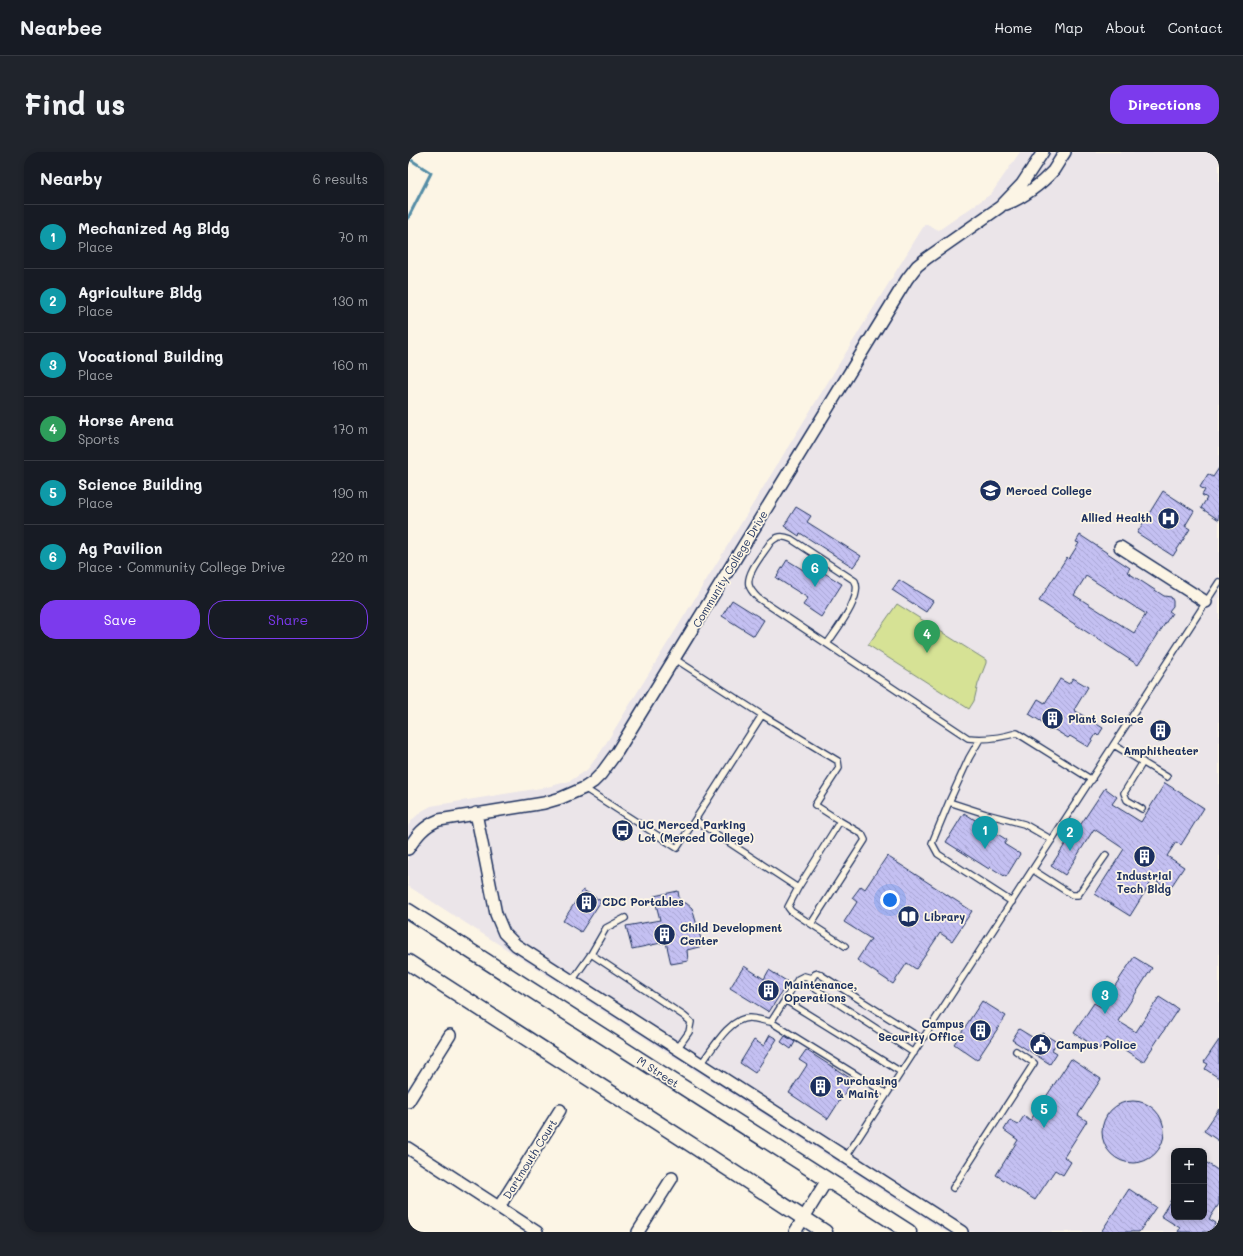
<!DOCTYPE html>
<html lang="en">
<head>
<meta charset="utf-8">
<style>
	:root { --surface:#171b24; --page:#20242c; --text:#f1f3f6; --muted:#9ea1a6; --line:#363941; --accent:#7c3aed }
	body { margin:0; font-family:Mali,sans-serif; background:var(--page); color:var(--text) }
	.controls { position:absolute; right:12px; bottom:12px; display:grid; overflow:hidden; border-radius:8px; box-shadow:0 2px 6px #0003 }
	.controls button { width:36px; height:36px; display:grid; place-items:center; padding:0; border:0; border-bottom:1px solid var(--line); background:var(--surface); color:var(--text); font:20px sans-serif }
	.you { position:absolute; left:482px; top:748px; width:14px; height:14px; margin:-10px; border:3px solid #fff; border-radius:50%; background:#1a73e8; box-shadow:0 0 0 6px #1a73e833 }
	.badge { display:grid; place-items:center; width:26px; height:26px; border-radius:50%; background:var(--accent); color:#fff; font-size:13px; font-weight:700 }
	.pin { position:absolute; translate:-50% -33px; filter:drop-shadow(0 1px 2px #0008) }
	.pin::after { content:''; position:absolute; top:21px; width:14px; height:12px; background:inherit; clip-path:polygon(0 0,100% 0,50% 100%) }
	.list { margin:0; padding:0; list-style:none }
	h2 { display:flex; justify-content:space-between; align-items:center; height:52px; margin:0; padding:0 16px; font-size:17px }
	h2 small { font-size:13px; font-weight:400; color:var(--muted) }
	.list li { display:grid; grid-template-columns:26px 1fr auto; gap:12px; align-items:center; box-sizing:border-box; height:64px; padding:0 16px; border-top:1px solid var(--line) }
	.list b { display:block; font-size:15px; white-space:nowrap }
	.list p { margin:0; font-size:13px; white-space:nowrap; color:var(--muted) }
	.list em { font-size:13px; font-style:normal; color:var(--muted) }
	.actions { display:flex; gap:8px; padding:12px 16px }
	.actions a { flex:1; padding:9px 0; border:1px solid var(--accent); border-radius:16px; text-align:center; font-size:14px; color:var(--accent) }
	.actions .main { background:var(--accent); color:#fff }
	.map { position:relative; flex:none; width:811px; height:1080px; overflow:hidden; border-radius:16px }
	header { display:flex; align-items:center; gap:24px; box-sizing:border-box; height:56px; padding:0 20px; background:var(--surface); border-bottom:1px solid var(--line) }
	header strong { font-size:19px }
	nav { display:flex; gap:22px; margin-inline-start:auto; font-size:14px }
	.intro { display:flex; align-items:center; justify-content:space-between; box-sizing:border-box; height:96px; padding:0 24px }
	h1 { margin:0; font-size:28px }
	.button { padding:10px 18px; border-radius:16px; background:var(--accent); color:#fff; font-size:14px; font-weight:700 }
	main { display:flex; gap:24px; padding:0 24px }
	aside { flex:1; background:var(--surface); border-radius:16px; box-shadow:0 2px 6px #0003 }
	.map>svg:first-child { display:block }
	.built { fill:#ebe5e9; fill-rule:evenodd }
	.pitch { fill:#d6e295; stroke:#78887a }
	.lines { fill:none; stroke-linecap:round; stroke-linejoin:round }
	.stream { stroke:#558da6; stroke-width:3 }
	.building { fill:url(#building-back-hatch); stroke:#1b2f5e; fill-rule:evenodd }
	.service-casing { stroke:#1b2f5e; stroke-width:8 }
	.minor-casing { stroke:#1b2f5e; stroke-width:14 }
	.tertiary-casing { stroke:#1b2f5e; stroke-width:17 }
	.service { stroke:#fcf5e5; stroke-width:5.5 }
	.minor { stroke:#fcf5e5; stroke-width:11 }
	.tertiary { stroke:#fcf5e5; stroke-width:14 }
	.labels { text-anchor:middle; stroke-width:3.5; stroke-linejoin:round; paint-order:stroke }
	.poi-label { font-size:11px; font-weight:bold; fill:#1b2f5e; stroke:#fcf5e5; text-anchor:start }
	.street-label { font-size:11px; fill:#1b2f5e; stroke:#fcf5e5 }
</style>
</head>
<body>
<header>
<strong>Nearbee</strong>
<nav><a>Home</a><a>Map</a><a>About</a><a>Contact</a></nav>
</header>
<div class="intro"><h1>Find us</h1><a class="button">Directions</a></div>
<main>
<aside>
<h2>Nearby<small>6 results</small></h2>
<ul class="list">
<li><span class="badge" style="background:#0f9aa8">1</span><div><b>Mechanized Ag Bldg</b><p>Place</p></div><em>70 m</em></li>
<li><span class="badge" style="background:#0f9aa8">2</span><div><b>Agriculture Bldg</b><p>Place</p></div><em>130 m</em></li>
<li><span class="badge" style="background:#0f9aa8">3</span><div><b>Vocational Building</b><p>Place</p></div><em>160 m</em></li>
<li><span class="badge" style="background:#2e9e5b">4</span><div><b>Horse Arena</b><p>Sports</p></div><em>170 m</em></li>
<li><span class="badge" style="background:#0f9aa8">5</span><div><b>Science Building</b><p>Place</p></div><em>190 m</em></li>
<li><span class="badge" style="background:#0f9aa8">6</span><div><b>Ag Pavilion</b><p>Place · Community College Drive</p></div><em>220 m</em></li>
</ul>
<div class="actions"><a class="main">Save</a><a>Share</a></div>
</aside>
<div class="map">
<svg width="811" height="1080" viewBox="0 0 811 1080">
	<defs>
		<pattern id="building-back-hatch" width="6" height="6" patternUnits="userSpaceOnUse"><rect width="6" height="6" fill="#c4c0f2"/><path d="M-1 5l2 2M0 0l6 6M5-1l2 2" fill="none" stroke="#a8a5d2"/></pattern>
	</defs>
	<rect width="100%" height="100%" fill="#fcf5e5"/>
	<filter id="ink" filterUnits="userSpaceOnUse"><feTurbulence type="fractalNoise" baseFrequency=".025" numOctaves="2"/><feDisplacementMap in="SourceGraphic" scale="8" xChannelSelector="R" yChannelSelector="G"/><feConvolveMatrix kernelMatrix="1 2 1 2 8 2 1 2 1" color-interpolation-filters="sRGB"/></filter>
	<g filter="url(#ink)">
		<path class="built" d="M612,0H811V1080H538L0,734V674L5,667L14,659L23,654L139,635L162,629L179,618L192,601L517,72L531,78L583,42ZM766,999H796V1065H766Z"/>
		<path class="pitch" d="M489,452L578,508V511L570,532L566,549L561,557L460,493Z"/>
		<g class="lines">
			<path class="stream" d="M0,6L23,21L0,66"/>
		</g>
		<path class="building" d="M811,316V368L793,356L799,346L794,343L797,338L792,335L800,322L805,325Z
			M755,339L786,359L777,374L782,377L765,404L729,381Z
			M388,355L403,364L399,370L453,404L445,415L392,381L391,384L376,374Z
			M672,383L722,416L719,420L756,444L763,445L765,449V454L761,459L764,461L730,513L631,449L659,405L661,407L671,391L668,390ZM678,424L738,462L726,481L666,443Z
			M379,408L397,419L402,412L434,432L413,465L395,453L400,446L368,426Z
			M491,428L525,449L518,460L484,438Z
			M324,448L356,468L346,484L314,464Z
			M665,526L680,535L666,558L695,576L690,584L688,582L680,595L662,584L660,586L621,562L630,547L637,551L652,527L661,532Z
			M756,570L759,585L750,587L747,572Z
			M757,631L796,656L773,693L768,690L759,704L776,715L761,738L745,727L722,764L687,742L716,697L686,677L657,723L643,714L669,674L671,675L697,636L709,645L704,652L733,670Z
			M556,661L599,688L596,692L612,702L598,725L582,715L581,717L538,690Z
			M479,704L564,759L544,789L532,781L508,817L499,811L485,832L449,808L463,787L436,770L449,750L444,746L453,734L457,737Z
			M175,738L193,749L173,780L155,769Z
			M270,739L272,751H278L284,756L295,794L279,798L280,809L263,812L258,790L224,797L218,774L252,768L246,744Z
			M726,805L744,816L710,869L728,880L751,845L770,857L735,910L699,886L691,897L666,881L686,851L693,855Z
			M336,814L356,827L361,818L380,830L361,860L322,836Z
			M574,849L598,864L569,908L546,892Z
			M611,877L629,888L634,881L649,890L644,898L649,901L642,912L604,888Z
			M362,883L369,887L347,921L332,911L346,888L356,894Z
			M377,884L387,890L383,897L373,890Z
			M811,888V926L797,917L800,912L796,910Z
			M398,898L445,928L420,967L381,941L399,913L391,908Z
			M663,907L693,927L670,963L679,969L656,1005L663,1010L655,1023L647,1018L627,1048L588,1023L610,988L596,978L602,968L610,973L616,964L622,969Z
			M694 980a31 31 0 1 1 62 0a31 31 0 1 1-62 0Z
			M811,957V989L796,979Z
			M796,1009L811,1019V1052L801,1067L808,1071L802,1080H770L772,1076L753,1064L766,1043V1065H796Z
			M721,1037L748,1055L731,1080H693Z"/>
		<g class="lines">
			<defs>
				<path id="service" d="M419,492C428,478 455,445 447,429L383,387C374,383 369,384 362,391C356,401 338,421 341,433C342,438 346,442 350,446L560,586C577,588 592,586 609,581L684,628
					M706,593L759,625
					M176,636L269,696L354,563L267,507
					M541,650L561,606L572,587
					M734,657L719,648L716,641L735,610
					M287,668L390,736L432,669L407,653L431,616L430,609L354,563
					M625,718L664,743H670L698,703
					M390,736L380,755L383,759L437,794
					M604,750L530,702L524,691L541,650L578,662L616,672L644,688
					M403,772L457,688L454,682L432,669
					M183,802L276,864L283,870L281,880L269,897
					M164,829L183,802L198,776L217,766
					M377,848L390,827L396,824L403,826
					M506,901L403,834L401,831L407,822L410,821L416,825L514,887
					M293,912C304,898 321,866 341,866C348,866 356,869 363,870
					M479,942L363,870L377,848L493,920
					M438,1005L811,430
					M545,1036L626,911L608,899"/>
				<path id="minor" d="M598,52C614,47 634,31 645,19C649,13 653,6 657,0
					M712,395L798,450
					M68,661L88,762L96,781L108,793L554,1080
					M0,697C9,683 16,674 31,668L136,651L153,646L176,636L185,630L193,622L209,600L499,127L509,114L519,106L592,55L614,32L635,0
					M0,950L42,883
					M0,996L129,1080
					M91,1055L152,958
					M230,1080L264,1026
					M387,1080L419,1028"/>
				<path id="tertiary" d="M0,759L501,1080
					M0,810L284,993L417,1080"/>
			</defs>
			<use href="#service" class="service-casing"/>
			<use href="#minor" class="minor-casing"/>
			<use href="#tertiary" class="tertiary-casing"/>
			<use href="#service" class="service"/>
			<use href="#minor" class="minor"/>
			<use href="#tertiary" class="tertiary"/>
		</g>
	</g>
	<defs>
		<symbol id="university-disc" viewBox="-11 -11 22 22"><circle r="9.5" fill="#1b2f5e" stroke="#fcf5e5"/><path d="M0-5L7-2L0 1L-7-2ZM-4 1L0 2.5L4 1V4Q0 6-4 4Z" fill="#fff"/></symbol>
		<symbol id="hospital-disc" viewBox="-11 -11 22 22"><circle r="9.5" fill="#1b2f5e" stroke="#fcf5e5"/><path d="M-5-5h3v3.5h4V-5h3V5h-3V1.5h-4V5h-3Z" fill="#fff"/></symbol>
		<symbol id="building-disc" viewBox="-11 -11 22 22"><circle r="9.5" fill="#1b2f5e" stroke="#fcf5e5"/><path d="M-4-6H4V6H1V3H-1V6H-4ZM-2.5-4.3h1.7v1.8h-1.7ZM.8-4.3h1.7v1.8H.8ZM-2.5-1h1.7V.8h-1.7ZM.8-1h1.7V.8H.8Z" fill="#fff"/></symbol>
		<symbol id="bus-disc" viewBox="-11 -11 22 22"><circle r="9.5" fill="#1b2f5e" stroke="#fcf5e5"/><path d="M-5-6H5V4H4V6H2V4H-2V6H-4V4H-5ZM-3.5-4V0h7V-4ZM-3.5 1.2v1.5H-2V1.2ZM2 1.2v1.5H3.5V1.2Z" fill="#fff"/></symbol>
		<symbol id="library-disc" viewBox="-11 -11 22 22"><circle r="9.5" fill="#1b2f5e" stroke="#fcf5e5"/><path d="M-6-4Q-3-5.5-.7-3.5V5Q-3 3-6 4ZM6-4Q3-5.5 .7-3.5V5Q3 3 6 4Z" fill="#fff"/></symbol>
		<symbol id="civic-disc" viewBox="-11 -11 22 22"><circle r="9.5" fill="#1b2f5e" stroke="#fcf5e5"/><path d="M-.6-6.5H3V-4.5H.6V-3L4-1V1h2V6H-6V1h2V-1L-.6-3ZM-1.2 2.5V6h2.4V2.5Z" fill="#fff"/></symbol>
	</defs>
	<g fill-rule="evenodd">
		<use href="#university-disc" x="570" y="326" width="25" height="25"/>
		<use href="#hospital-disc" x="748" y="354" width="25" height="25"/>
		<use href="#building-disc" x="632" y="554" width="25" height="25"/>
		<use href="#building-disc" x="740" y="566" width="25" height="25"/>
		<use href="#bus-disc" x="202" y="666" width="25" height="25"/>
		<use href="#building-disc" x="724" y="692" width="25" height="25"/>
		<use href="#building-disc" x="166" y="738" width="25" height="25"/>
		<use href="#library-disc" x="488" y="752" width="25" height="25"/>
		<use href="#building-disc" x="244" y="770" width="25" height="25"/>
		<use href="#building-disc" x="348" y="826" width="25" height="25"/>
		<use href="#building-disc" x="560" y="866" width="25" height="25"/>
		<use href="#civic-disc" x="620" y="880" width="25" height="25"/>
		<use href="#building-disc" x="400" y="922" width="25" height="25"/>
	</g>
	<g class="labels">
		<g class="poi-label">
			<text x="598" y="343">Merced College</text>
			<text x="744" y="370" text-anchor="end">Allied Health</text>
			<text x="660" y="571">Plant Science</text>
			<text x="753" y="603" text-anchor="middle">Amphitheater</text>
			<text x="230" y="677">UC Merced Parking<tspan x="230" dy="13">Lot (Merced College)</tspan></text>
			<text x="736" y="728" text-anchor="middle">Industrial<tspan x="736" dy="13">Tech Bldg</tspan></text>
			<text x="194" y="754">CDC Portables</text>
			<text x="516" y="769">Library</text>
			<text x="272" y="780">Child Development<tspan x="272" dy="13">Center</tspan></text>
			<text x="376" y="837">Maintenance,<tspan x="376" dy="13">Operations</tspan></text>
			<text x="556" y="876" text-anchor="end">Campus<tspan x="556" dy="13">Security Office</tspan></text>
			<text x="648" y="897">Campus Police</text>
			<text x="428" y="933">Purchasing<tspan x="428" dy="13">&amp; Maint</tspan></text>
		</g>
		<g class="street-label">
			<text transform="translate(322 417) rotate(-59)" y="4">Community College Drive</text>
			<text transform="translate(250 920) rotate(33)" y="4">M Street</text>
			<text transform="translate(122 1007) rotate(-58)" y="4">Dartmouth Court</text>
		</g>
	</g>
</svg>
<div class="controls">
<button>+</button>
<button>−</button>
</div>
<div class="you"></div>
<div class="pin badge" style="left:577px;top:697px;background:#0f9aa8">1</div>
<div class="pin badge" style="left:662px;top:699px;background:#0f9aa8">2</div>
<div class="pin badge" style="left:697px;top:862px;background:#0f9aa8">3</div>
<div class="pin badge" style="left:519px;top:501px;background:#2e9e5b">4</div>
<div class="pin badge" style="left:636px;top:976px;background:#0f9aa8">5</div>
<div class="pin badge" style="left:407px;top:435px;background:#0f9aa8">6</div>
</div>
</main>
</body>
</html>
